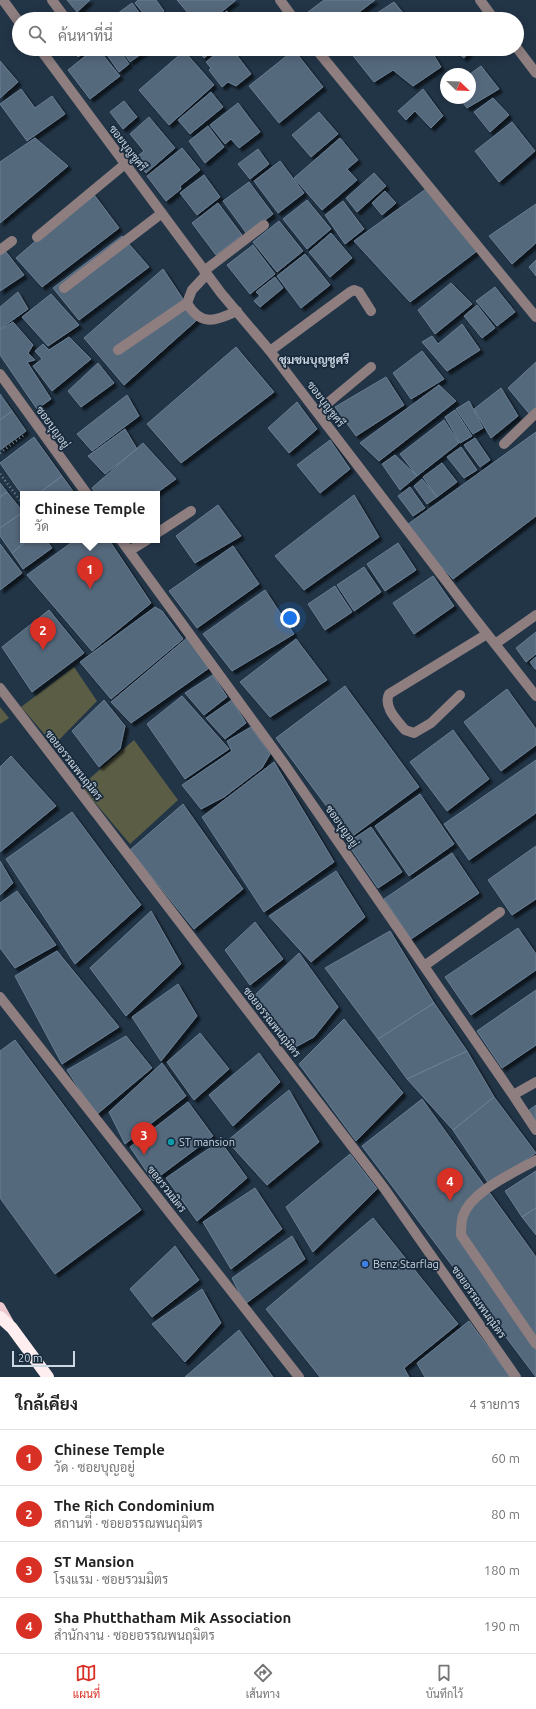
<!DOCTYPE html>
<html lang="th">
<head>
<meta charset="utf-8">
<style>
	:root { --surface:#fff; --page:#f6f6f6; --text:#222; --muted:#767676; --line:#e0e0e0; --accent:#d93025 }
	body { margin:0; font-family:Ubuntu,Sarabun,sans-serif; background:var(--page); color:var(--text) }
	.compass { position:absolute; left:440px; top:68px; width:36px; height:36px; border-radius:50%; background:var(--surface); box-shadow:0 2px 10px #0003; rotate:113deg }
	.scale { position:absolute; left:12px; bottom:10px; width:63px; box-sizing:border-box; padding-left:4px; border:2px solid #cbd7e2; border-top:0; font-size:11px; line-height:14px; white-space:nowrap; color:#cbd7e2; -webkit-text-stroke:3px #182a3c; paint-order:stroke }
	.you { position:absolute; left:290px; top:618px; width:14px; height:14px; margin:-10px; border:3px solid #fff; border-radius:50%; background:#1a73e8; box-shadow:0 0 0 6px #1a73e833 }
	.badge { display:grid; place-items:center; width:26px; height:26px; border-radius:50%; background:var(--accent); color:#fff; font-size:13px; font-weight:700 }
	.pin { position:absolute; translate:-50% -33px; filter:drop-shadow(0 1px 2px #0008) }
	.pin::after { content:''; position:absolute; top:21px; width:14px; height:12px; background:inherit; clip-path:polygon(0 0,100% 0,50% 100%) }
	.popup { position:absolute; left:20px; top:491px; width:140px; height:52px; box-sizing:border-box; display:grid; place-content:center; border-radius:0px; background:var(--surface); filter:drop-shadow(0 1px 3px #0005); font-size:13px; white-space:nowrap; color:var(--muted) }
	.popup b { font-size:15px; color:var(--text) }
	.popup::after { content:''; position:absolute; left:50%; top:100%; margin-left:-8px; border:8px solid transparent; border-top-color:var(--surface) }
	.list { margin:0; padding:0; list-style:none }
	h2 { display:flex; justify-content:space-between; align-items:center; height:52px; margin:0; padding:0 16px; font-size:17px }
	h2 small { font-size:13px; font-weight:400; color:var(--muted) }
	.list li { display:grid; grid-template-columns:26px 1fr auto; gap:12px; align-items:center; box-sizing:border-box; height:56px; padding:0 16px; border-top:1px solid var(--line) }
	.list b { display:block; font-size:15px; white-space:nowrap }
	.list p { margin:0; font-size:13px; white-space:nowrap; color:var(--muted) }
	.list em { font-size:13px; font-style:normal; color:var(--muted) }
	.icon { flex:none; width:22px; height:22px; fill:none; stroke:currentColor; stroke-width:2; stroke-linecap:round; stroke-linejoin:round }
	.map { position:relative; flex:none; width:536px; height:1377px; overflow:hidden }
	.search { position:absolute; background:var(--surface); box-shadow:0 2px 10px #0003; left:12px; right:12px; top:12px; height:44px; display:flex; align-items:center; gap:10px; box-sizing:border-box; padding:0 14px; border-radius:22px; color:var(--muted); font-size:15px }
	.sheet { height:276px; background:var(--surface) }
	nav { display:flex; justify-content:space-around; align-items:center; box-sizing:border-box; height:56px; border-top:1px solid var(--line); background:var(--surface); font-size:11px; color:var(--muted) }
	nav a { display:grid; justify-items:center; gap:2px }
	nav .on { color:var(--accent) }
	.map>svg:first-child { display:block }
	.green { fill:#5b5d44 }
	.building { fill:#54697d; stroke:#697e93; filter:url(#shadow) }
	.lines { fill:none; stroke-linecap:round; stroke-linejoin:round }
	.path { stroke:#758593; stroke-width:2.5; stroke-dasharray:1 3; stroke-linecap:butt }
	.minor { stroke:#8e7e80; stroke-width:10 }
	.major { stroke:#ebc9cd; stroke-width:10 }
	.highway { stroke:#feeef0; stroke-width:12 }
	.culture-dot { fill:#0f9aa8; stroke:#182a3c; stroke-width:1.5 }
	.shop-dot { fill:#3f7fe0; stroke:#182a3c; stroke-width:1.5 }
	.labels { text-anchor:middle; stroke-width:3.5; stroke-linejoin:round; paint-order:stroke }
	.street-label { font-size:11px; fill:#cbd7e2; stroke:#182a3c }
	.poi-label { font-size:11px; fill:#cbd7e2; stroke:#182a3c; text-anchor:start }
	.neighbourhood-label { font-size:12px; font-weight:bold; fill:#cbd7e2; stroke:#182a3c }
</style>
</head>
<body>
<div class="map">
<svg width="536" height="1377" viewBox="0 0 536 1377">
	<defs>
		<filter id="shadow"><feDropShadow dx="3.5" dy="3.5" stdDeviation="1" flood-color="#0009"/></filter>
	</defs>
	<rect width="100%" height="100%" fill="#223547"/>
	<path class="green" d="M74,667L97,701L54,745L21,707Z
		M0,707L9,718L0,724Z
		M134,740L178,800L130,844L81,786Z"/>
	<path class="building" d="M67,0H90L77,12Z
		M138,0H156L164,11L155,19H148L135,3Z
		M177,0H236L213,19H193Z
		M324,0H375L350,19H314L308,12Z
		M394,2L408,19H368Z
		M132,3L144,19H110Z
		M227,11L233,18L216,19Z
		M167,12L172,19H156Z
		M88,14L92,19H82Z
		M72,49H89L78,57Z
		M94,49H98L120,76L90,99L68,70Z
		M103,49H119L129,64L119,72Z
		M121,49H148L130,62Z
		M196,49H215L204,58Z
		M222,49H232L251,74L236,86L228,82L222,87L209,70L211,68L206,62Z
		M354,49H430L441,67L413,86L393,70L374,82L350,52Z
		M452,49H472L464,58Z
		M294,50L323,87L279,123L249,86Z
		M184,51L214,85L169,125L139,90Z
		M0,61L18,82L0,98Z
		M481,66L499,89L467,108L459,98H470V74Z
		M21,89L35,108L52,96L65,114L27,141L0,104Z
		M423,89L443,116L431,128L415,111L406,120L398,111Z
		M211,92L223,107L190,134L178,120Z
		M493,98L509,115L490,132L474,112Z
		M124,101L137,117L123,129L110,112Z
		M238,103L260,132L239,148L231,139L225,144L210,125Z
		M319,112L338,134L311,157L292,135Z
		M149,117L175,148L146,173L134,159L144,151L130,134Z
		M512,122L535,151L499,182L475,151Z
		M208,126L224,147L205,163L189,141Z
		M35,138L68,166L0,223V162Z
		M340,138L358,160L347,169L357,180L322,210L294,178Z
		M182,148L200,170L180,186L181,189L166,201L147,176Z
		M258,149L269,164L250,179L238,164Z
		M280,161L304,193L278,213L254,181Z
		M374,173L386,186L357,212L346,198Z
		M204,175L220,197L197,215L180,193Z
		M249,182L273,214L247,234L223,201Z
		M426,189L477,251L410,302L354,241Z
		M385,191L396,203L382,215L372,203Z
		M92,192L119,228L42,287L16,258Z
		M307,200L331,229L307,249L283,219Z
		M343,201L364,229L345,244L325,215Z
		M218,203L242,235L216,255L192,223Z
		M536,204V243L512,264L489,236Z
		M279,221L303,251L277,272L253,242Z
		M331,233L352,258L330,277L309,252Z
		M122,236L149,267L79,320L53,288Z
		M253,245L275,274L250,294L227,265Z
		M3,248L24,275L0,291V250Z
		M305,254L330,285L301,308L277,276Z
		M536,260V276L529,267Z
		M163,269L197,320L124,385L84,338Z
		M275,277L283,288L260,307L254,301L260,296L256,292Z
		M451,283L472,304L435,334L418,310Z
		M495,287L515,312L497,326L476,301Z
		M18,292L28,309L0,329V307Z
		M51,294L79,325L48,346L22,317Z
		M477,305L495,328L482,338L464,316Z
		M13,322L33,345L28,353L35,360L27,362L51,399L37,409L0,355V330Z
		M462,324L480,350L447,371L422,342L432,336L438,344Z
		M69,337L91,359L52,391L33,366L42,359L35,351L43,344L49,350Z
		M236,347L274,392L181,463L147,424Z
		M422,351L444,379L411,399L393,373Z
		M536,362V413L532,417L508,388Z
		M98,363L114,383L81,407L68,391Z
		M386,377L404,405L356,436L335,407Z
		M439,385L456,401L379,461L360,443Z
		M501,388L518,416L491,438L474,409Z
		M0,394L12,411L0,420Z
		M127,395L139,416L92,451L77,434Z
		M469,401L483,428L473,434L456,409Z
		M297,402L317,429L289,453L268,428Z
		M455,410L472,436L460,443L445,417Z
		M12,411L26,431L0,450V420Z
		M444,420L459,443L417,476L400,454Z
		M125,429L137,449L105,474L88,456Z
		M536,432V516L453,579L404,527Z
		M34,437L62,476L38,494H23V496L0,463Z
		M475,438L490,460L480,467L464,445Z
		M330,440L350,469L320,493L297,465Z
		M143,443L176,479L155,494H96L92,488Z
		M461,447L477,470L464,478L447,457Z
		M395,455L417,476L400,490L382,464Z
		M442,463L457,482L437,497L423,477Z
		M62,476L75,494H38Z
		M422,479L437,497L427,504L414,486Z
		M0,483L7,492L0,497Z
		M410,487L425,508L413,516L398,496Z
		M7,492L23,512L0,528V497Z
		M354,495L379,537L304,590L275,556Z
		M218,505L241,536L195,563L176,536Z
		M23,512V540H28L12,553L0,536V528Z
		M28,540H46L52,548L23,569L12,553Z
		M75,540H109L151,603L92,651L27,575Z
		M398,543L416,570L385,591L367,564Z
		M0,544L22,573L0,590Z
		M233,546L259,584L197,628L169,591Z
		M364,567L381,592L354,611L337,585Z
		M433,576L454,606L414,634L393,603Z
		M335,586L352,612L325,630L308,604Z
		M265,590L294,634L232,671L203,634Z
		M155,607L162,611L183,639L111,699L80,662Z
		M49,610L84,653L32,692L2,647Z
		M536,632V654L526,662L516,648Z
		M187,638L209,668L131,723L111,702Z
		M296,639L327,680L270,717L240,682Z
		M536,657V669H535L530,662Z
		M213,675L227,697L204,715L185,693Z
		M345,686L419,787L350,838L276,738Z
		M507,689L536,729V745L501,771L464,722Z
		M182,696L229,749L185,779L147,724Z
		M104,700L125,726L120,749L99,767L72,731Z
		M232,700L246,723L225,739L206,718Z
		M251,727L270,754L262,768L224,797L201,809L182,785L232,751L227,741Z
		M453,730L489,779L447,811L410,762Z
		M11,756L56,806L0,852V767Z
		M536,760V813L469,860L444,824Z
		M274,762L334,862L264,912L202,817Z
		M420,794L454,844L409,876L375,826Z
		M183,804L243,889L194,929L130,850Z
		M72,812L141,905L75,964L6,859Z
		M371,827L402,872L378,888L347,843Z
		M536,846V899L512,915L488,880Z
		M452,853L479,893L411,939L384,899Z
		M0,861L13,883L0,895Z
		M336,871L365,917L311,962L269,916Z
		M17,891L56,945L15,968L0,948V903Z
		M151,911L181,964L126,1016L90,968Z
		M255,922L283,959L250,985L225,950Z
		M518,928L536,954V970L471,1015L445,977Z
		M390,931L434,1003L378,1039L325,968Z
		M57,951L119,1027L62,1064L15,976Z
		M299,953L338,1007L314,1037L288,1051L255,995Z
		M178,984L197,1016L161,1061L132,1017Z
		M536,990V1045L502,1068L477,1031Z
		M434,1003L467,1051L407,1079L378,1039Z
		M344,1019L403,1093L356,1141L299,1064Z
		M200,1033L229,1069L194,1100L167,1062Z
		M126,1036L152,1068L96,1115L67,1070Z
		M15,1040L141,1210L55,1274L0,1198V1051Z
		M467,1051L494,1097L453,1130L407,1079Z
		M259,1053L280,1082L233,1126L209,1095Z
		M162,1063L186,1096L125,1144L109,1112Z
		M289,1090L319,1142L267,1185L227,1141Z
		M494,1097L536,1153L489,1184L453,1130Z
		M422,1099L536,1257V1377L362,1146Z
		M188,1102L213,1136L153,1181L130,1147Z
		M536,1105V1122L528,1111Z
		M220,1141L247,1178L197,1221L166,1178Z
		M350,1154L377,1189L313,1252L286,1207Z
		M536,1171V1208L522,1217L505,1191Z
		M255,1188L282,1229L231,1269L203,1222Z
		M536,1208V1235L522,1217Z
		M373,1218L458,1324L404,1368L409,1377H320L266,1309Z
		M292,1236L305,1259L245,1304L232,1278Z
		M175,1246L199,1280L152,1317L130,1289Z
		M202,1289L221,1323L185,1362L152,1324Z
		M469,1321L510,1377H425L417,1363Z
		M239,1330L273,1377H185Z"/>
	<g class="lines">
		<path class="path" d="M0,453L25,434
			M0,474L23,504"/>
		<path class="minor" d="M3,0L19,22
			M52,0L66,19
			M280,0L294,19
			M480,0L494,19
			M517,48L536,73
			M40,49L221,293L270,351L473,616L536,696
			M316,49L536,317
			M37,237L125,164
			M0,250L12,241
			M204,271L264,225
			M207,274L192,290L187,303C201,327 216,321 237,311
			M64,288L162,213
			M118,350L187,303
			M270,351L350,292L354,290L359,292L371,311
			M0,374L87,494
			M317,412L371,367
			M504,444L536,413
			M157,533L191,511
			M121,540L285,765L513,1095L536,1130
			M129,551L147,540
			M495,644L536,615
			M0,688L384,1188L516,1377
			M460,695L431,723L414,733L405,730C397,720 383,707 389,694L487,634
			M424,966L500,912
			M0,997L299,1377
			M513,1095L536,1082
			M536,1160C514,1173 471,1191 463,1216C461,1222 461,1228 461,1235L536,1344"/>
		<path class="major" d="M0,1307L9,1323"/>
		<path class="highway" d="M0,1317L12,1328L48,1377"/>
	</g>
	<circle class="culture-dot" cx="171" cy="1142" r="4"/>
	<circle class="shop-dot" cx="365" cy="1264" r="4"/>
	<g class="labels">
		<g class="street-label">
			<text transform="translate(128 148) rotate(53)" y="4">ซอยบุญชูศรี</text>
			<text transform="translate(326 404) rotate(53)" y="4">ซอยบุญชูศรี</text>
			<text transform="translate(53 427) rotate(54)" y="4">ซอยบุญอยู่</text>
			<text transform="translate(74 765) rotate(52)" y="4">ซอยอรรณพนฤมิตร</text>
			<text transform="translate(342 826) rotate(55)" y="4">ซอยบุญอยู่</text>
			<text transform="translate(272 1022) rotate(52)" y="4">ซอยอรรณพนฤมิตร</text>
			<text transform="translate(167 1189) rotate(52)" y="4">ซอยรวมมิตร</text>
			<text transform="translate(479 1302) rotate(55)" y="4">ซอยอรรณพนฤมิตร</text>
		</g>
		<g class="poi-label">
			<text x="179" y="1146">ST mansion</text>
			<text x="373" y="1268">Benz Starflag</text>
		</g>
		<g class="neighbourhood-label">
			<text x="314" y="364">ชุมชนบุญชูศรี</text>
		</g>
	</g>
</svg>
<svg class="compass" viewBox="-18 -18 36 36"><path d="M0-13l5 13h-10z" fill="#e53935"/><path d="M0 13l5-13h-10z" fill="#767676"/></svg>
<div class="scale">20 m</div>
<div class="you"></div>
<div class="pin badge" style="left:90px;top:589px">1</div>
<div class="popup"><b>Chinese Temple</b>วัด</div>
<div class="pin badge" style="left:43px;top:650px">2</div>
<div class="pin badge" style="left:144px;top:1155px">3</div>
<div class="pin badge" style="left:450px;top:1201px">4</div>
<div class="search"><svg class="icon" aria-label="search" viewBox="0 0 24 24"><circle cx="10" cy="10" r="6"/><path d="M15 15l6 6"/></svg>ค้นหาที่นี่</div>
</div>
<section class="sheet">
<h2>ใกล้เคียง<small>4 รายการ</small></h2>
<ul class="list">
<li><span class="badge">1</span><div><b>Chinese Temple</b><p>วัด · ซอยบุญอยู่</p></div><em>60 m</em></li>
<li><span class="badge">2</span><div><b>The Rich Condominium</b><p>สถานที่ · ซอยอรรณพนฤมิตร</p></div><em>80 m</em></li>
<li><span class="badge">3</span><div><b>ST Mansion</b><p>โรงแรม · ซอยรวมมิตร</p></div><em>180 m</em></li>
<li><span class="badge">4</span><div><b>Sha Phutthatham Mik Association</b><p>สำนักงาน · ซอยอรรณพนฤมิตร</p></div><em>190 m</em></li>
</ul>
</section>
<nav>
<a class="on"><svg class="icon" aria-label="map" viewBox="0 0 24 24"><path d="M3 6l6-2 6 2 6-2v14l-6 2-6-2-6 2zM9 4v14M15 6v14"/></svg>แผนที่</a>
<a><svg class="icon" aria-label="directions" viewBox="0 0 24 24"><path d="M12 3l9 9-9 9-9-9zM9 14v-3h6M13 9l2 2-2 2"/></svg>เส้นทาง</a>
<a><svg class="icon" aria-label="saved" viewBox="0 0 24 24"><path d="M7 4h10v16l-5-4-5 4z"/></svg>บันทึกไว้</a>
</nav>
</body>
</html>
